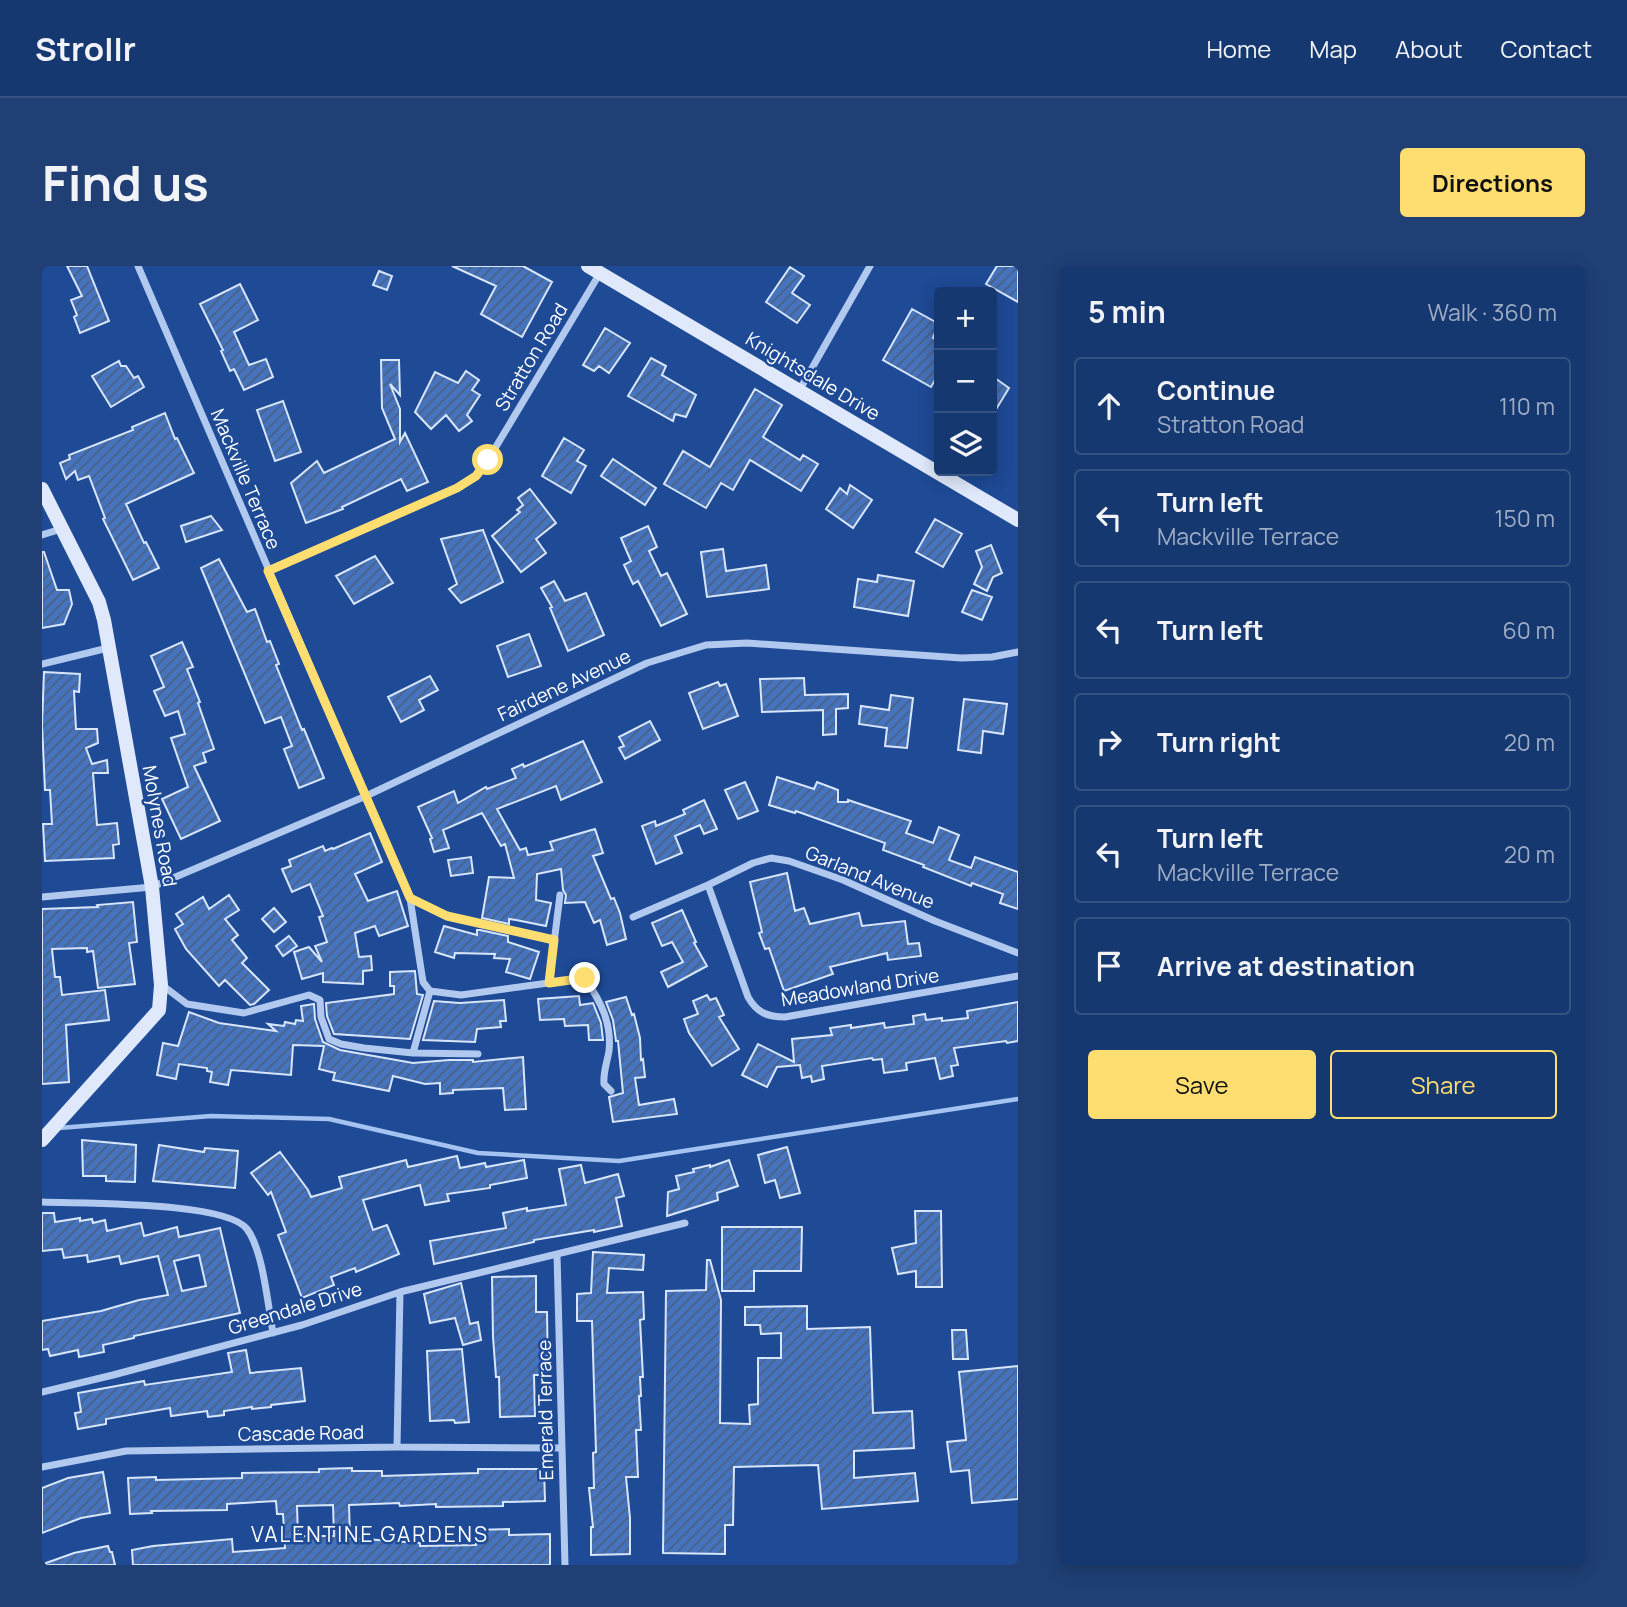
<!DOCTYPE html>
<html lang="en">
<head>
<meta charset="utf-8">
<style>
	:root { --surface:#163870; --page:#1f3f75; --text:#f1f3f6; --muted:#9eacc3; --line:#355283; --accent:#fede71 }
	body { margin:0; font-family:Manrope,sans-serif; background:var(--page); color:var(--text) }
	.controls { position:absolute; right:21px; top:21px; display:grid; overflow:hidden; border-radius:7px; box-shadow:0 4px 18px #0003 }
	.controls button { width:63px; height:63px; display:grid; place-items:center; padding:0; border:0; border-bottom:2px solid var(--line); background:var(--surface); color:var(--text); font:35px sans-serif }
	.stop { position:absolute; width:21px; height:21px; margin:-16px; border:5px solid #fede71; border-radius:50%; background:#fff }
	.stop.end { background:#fede71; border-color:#fff; box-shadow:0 2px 7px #0008 }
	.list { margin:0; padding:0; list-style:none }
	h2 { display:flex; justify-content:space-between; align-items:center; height:91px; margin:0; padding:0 28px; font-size:30px }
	h2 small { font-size:23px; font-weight:400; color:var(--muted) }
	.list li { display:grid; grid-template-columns:46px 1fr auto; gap:21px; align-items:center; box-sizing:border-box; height:98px; margin:0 14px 14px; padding:0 14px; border:2px solid var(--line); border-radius:7px }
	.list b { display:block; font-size:26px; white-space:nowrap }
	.list p { margin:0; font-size:23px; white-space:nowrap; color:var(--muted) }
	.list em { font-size:23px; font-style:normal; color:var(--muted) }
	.actions { display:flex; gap:14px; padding:21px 28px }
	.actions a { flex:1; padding:16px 0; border:2px solid var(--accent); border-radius:7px; text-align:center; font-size:24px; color:var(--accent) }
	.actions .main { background:var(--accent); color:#111 }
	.icon { flex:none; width:38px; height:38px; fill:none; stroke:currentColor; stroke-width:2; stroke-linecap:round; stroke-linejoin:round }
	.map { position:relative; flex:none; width:976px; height:1299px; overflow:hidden; border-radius:7px }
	header { display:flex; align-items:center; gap:42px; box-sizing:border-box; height:98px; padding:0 35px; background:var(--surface); border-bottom:2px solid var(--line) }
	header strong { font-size:33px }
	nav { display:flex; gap:38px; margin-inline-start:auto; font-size:24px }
	.intro { display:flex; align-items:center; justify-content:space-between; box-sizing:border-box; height:168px; padding:0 42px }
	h1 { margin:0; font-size:49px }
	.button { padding:18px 32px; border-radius:7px; background:var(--accent); color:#111; font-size:24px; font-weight:700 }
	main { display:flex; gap:42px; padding:0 42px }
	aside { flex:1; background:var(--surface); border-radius:7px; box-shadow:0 4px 18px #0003 }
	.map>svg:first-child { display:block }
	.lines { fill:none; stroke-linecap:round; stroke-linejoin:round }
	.stream { stroke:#a5c3f1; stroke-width:4.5 }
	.building { fill:url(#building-hatch); stroke:#d8e6fb; stroke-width:2; fill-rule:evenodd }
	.minor { stroke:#b2c9ef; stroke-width:7 }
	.secondary { stroke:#dfe9fb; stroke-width:14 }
	.route { stroke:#fede71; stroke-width:9 }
	.labels { text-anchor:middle; stroke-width:5; stroke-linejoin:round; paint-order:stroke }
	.street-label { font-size:19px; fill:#fff; stroke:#1e4a96 }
	.neighbourhood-label { font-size:21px; letter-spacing:2px; fill:#fff; stroke:#1e4a96 }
</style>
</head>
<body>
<header>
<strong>Strollr</strong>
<nav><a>Home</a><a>Map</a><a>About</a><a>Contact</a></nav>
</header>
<div class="intro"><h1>Find us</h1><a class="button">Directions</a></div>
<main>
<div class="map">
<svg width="976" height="1299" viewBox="0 0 976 1299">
	<defs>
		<pattern id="building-hatch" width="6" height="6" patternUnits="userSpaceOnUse" patternTransform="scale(1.75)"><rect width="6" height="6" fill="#4673bd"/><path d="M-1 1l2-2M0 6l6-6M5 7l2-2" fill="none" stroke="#496084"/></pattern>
	</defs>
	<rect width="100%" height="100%" fill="#1e4a96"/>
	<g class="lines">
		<path class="stream" d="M17,862L169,850L287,853L436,887L577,895L976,833"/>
	</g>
	<path class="building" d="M25,0H45L67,55L38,67L32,51L35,49L29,34L40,30Z
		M410,0H481L510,16L480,71L439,48L454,20Z
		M955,0H976V36L944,18Z
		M748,1L762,10L750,27L768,39L755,57L724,36Z
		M337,5L350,10L345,24L331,19Z
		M198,18L216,54L192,66L207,99L224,93L231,111L202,124L192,103L188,105L179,85L181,84L158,38Z
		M870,43L897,58L891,72L897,76V107L889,121L841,94Z
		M563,62L588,77L567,107L557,100L552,105L541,99Z
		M609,92L624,100L620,109L654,129L644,151L633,148L631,155L586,130Z
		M339,94H357L358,129L348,118L358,143V176L363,167L386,216L365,225L359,213L300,241L301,243L264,257L249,217L275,195L282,207L353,173L340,142Z
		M77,95L79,100H84L92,112L96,110L102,121L69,141L50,110Z
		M424,105L437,114L430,124L438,129L425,149L430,155L417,165L404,149L389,163L373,146L393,106L416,117Z
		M950,110L967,122L950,150Z
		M713,123L740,139L721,171L758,194L761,189L776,198L759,225L708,194L691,224L679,217L664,242L622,218L641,185L668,201Z
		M241,135L259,186L233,195L215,144Z
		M123,147L133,173L135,172L152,207L84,238L102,277L104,276L117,302L91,314L61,253L63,252L47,210L36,214L33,205L24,213L18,197L28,193L27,189L91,164L90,161Z
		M522,172L542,184L535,195L544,200L529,227L500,210Z
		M571,193L614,222L603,239L559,210Z
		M808,219L830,234L811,262L784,243L798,222L805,228Z
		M488,223L514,257L494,273L504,287L479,306L450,270L478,246L475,244L481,239L476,232Z
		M169,250L180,264L144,276L139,260Z
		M893,253L920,268L901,301L874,286Z
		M606,260L615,281L607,285L619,310L625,307L645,348L619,360L596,315L591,318L582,299L589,295L579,272Z
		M441,264L461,316L419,337L407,323L415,318L399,273Z
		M949,279L960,307L951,311L945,325L932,318L940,301L934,285Z
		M681,283L684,305L724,299L727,323L665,331L659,286Z
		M0,286H2L15,324H27L30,338L22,358L0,362Z
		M333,290L351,317L312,338L294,310Z
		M177,293L205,346L213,343L225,376L228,375L237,398L234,399L260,464L262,463L282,512L257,522L242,483L250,480L239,451L223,457L159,302Z
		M836,309L872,315L866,350L812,341L816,313L835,316Z
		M512,315L523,335L544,327L562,369L526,385L508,342L510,341L499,322Z
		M930,324L950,331L940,354L920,346Z
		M487,368L499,400L466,411L455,380Z
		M140,376L151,401L145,403L158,436L156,437L172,483L161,487L164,496L152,500L178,555L139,573L120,533L146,521L129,472L143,468L136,445L123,450L112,425L122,421L109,390Z
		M2,406L38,408L37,426L32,425L34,463H55L56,477L44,482L50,498L65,494L66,507H51L55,559L75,557L77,578L71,579L72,592L3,595L1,558H10L8,524H3L0,459Z
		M388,410L396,424L377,434L382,444L359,456L346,431Z
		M762,412L763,429L806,428V442L794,443V468L781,469V444L720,446L718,413Z
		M676,416L678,420L684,418L696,450L661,463L647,427Z
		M849,429L871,432L865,482L843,480L845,462L817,458L819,440L847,444Z
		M922,433L965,438L961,468L941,465L939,487L916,484Z
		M608,455L618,474L583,493L577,482L582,480L577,471Z
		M541,475L560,516L519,534L514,520L455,543L478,584L484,582L486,589L511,584L508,576L553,563L561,587L551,590L569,633L572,632L578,647L584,673L565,679L558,654L552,657L543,636L523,637L524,629L521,624L519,603L495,608L494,634L509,637L504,660L474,654L467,653V658L440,652L447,611L472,612L463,578L459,580L440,547L401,564L407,582L392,586L388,573L390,572L376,541L412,525L416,537L444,521L445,523L474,512L470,503L481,498L482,501Z
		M735,511L772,523L775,516L796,524V536H806V534L869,555L864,567L891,577L897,561L917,569L907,594L929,602L933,591L976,606V643L958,637L961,628L930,617L929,620L881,601L882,599L841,584L843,577L754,545L753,547L727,539Z
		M703,516L716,545L696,553L683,524Z
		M662,534L675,563L662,568L658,559L633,570L640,587L614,598L600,560L613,555L614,560L643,548L641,544Z
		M328,567L340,596L313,608L326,635L355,625L366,660L337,670L333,660L313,667L317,691L329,690L330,704L321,705V718L281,716V707L260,713L252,686L267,681L280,696L273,680L285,676L277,651L281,650L268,618L250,626L240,603L249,600L247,594L281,580L283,585L290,582L291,583Z
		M429,591L431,607L409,610L406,594Z
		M745,607L753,645L762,642L768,658L817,647L820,660L863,655L866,678L877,677L879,690L846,694L845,687L788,701L791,708L742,725L727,682L723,683L717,667L720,666L708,616Z
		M187,629L197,644L183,653L196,669L190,674L205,692L200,697L227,724L212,738L208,739L183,714L177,720L144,683L133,663L141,658L134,648L161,631L167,643Z
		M91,636L95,676L87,677L93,718L56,722L51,685L45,686V682L10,683L13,711H18L20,729L63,724L67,754L24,759L27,816L0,818V643L56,641L55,639Z
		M232,642L244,656L232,666L220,653Z
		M640,644L654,676L652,677L665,700L626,721L619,706L641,696L630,676L620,680L610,657Z
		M402,660L435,669V664H438L466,670V676L497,686L488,713L464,706L468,693L452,692L453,688L413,687L412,692L393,686Z
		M247,670L255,680L241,690L234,680Z
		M373,705L375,728L381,729L368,773L292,768L285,750L284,737L352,728V720H348V706Z
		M665,729L668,734L674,732L682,749L677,751L697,783L670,800L647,767L642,753L656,748L651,735Z
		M537,730L538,739L551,737L559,757L561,774H547L546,759L523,760L522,753L498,754L496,733Z
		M584,731L590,749L592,748L598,772L599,794L601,793L603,811L593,812L597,839L632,833L635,848L571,856L567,831L581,827L576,775H574L571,754L564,736Z
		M462,734L464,755H458L459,761L435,763L433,776L381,774L392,735L418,737Z
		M976,736V775L965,777L964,775L912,782L916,799L909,800L911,810L898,813L893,792L864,797L865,804L842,807L840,793L831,794L830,792L780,800L782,813L770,816L769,810L760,812L758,799L735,801L725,821L700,809L716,778L752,796L750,773L790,769L788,762L809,759V762L842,757L843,762L872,758L871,750L883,748L884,754L900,752V755L926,752L925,745Z
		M272,738L273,753L281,776L298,784L371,797L407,794H431V796L481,791L484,843L463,844L461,822L411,824V827L398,828V817L383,818L351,810L347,825L291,814L293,807L277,803L282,780L251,779L249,809L189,804L186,819L168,816L170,806L165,805V802L137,798L134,813L115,809L121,777L136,780L147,746L177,757L234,765L226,758L242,760L243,756L253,758L254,754L261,755L259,740Z
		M40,874L94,879L93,916L64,915V910H41Z
		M117,879L162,886L163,882L196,885L193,922L111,915Z
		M745,881L758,927L738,932L733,914L723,917L716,889Z
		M238,886L266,924L269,931L300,922L297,911L364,894L366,901L415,890L418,902L443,897L444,901L482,894L485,912L448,919V922L405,928L407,935L383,939L378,919L321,934L331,964L345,959L357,988L314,1006L313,1002L289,1011L292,1019L260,1032L236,969L244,966L229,926L226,929L209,907Z
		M687,894L696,920L675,927L676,934L625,950L626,926L637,923L634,910L652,906L651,903L668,899V901Z
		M539,899L543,917L576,908L582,930L574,932L580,960L552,966V964L492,974V976L392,998L388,975L464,962L461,947L485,942V945L524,939L517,903Z
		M873,945H899L900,1021H874V1005L856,1008L850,982L874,977Z
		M0,947H12L13,956L38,952V955L50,953L51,957L63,954L65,965L99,957L102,970L135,961L137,971L178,962L198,1047L92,1070V1072L61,1079L62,1086L37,1091L36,1084L8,1090L6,1083L0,1084V1055L59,1045L97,1034L126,1029L116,990L79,998L77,990L46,996L45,989L22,992L20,983L0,985ZM157,989L164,1020L140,1025L132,995Z
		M680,961H760L759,1005H712V1025H680Z
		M551,986L602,989L601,1004L567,1002L565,1027L601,1026L602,1053L598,1054L601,1111H598L599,1130H597L599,1164H594L596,1211H584L588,1252V1288L549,1289V1261H551L547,1222H552L551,1187L554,1186L550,1055H535V1028L549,1027Z
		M665,994H668L679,1034L678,1157L708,1158L707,1139L716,1138V1092H739V1067L719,1068L718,1059H703V1041L765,1040V1063L828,1061L831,1147L870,1145L872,1182L812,1185V1212L873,1207L876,1235L780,1243L776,1199L692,1201L691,1259H683V1288L621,1287L624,1025L664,1024Z
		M494,1010V1046H505L506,1109H492L493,1150L458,1151L457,1111H454L451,1071L450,1011Z
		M419,1017L428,1058L436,1056L439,1074L421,1079L413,1052L388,1057L382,1028Z
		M910,1064H924L926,1093H911Z
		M420,1083L427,1156L413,1157L412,1154L388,1155L385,1085Z
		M204,1084L208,1107L259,1102L263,1135L229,1139V1141L210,1143V1141L182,1145V1149L166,1151L165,1145L129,1150L128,1142L64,1153V1158L36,1163L33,1147L39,1146L36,1127L102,1115L103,1119L190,1106L186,1087Z
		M976,1100V1233L930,1237L927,1204L909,1206L905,1176L924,1174L917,1106Z
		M310,1202V1205H340V1210L436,1207V1203H502L503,1235L461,1236V1240L394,1241V1238L358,1240L357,1237L307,1239L308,1272L378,1277V1280L434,1279V1264L467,1263V1269L508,1268V1299H91L90,1284L111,1280L190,1273L191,1286L243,1282L241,1248H235L234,1235L185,1238V1244L109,1245L110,1247L88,1248L86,1212L114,1211V1214L200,1212V1207L277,1206V1203ZM291,1239L292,1270H256L255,1240Z
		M61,1206L68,1247L39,1252L0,1267V1222L26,1212Z
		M66,1280L68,1286H70L73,1299H4V1297L32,1287Z"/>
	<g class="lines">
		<path class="minor" d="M96,0L368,632L381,716L388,725L419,729L543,712C558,735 570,756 567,785C565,797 561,806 562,818L569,825
			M757,125L828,0
			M0,269L19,263
			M227,305L415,222L434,210L446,194L558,7
			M0,398L66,382
			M666,619L706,731C715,747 726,751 743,751L976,710
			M0,631L110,621L324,530L605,397L664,379L705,377L919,392L950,391L976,386
			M368,632L405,650L512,674
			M591,651L666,619L711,597L729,592L747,595L801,614L893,655L976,687
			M507,717L518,629
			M120,719L145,738L202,747L267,729L278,734L279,751L287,773L299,778L322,782L371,787L436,788
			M371,787L388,725
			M0,936C39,938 183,935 205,963C221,984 226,1040 231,1067
			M515,988L523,1299
			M0,1126L71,1109L260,1059L358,1026L643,957
			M355,1181L358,1026
			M0,1201L84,1185L355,1181L520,1182"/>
		<path class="secondary" d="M546,0L976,254
			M0,223L57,336L62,354L110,621L119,719L117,744L0,874"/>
	</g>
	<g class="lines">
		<path class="route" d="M446,194L434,210L415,222L226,305L368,632L405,650L512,674L507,717L543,712"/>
	</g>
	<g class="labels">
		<g class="street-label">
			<text transform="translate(489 91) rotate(-59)" y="7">Stratton Road</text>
			<text transform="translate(771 110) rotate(31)" y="7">Knightsdale Drive</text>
			<text transform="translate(204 213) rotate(67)" y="7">Mackville Terrace</text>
			<text transform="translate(522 419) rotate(-25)" y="7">Fairdene Avenue</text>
			<text transform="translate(118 560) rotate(80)" y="7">Molynes Road</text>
			<text transform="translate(828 611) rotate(22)" y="7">Garland Avenue</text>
			<text transform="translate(818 721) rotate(-9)" y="7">Meadowland Drive</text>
			<text transform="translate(253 1042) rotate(-17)" y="7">Greendale Drive</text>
			<text transform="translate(503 1144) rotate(-91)" y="7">Emerald Terrace</text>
			<text transform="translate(259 1167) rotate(-1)" y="7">Cascade Road</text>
		</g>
		<g class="neighbourhood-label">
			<text x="328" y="1276">VALENTINE GARDENS</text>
		</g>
	</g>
</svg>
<div class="controls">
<button>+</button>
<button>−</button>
<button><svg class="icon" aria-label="layers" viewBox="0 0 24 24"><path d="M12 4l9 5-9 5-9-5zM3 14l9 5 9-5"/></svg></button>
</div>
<div class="stop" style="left:446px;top:194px"></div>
<div class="stop end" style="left:543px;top:712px"></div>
</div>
<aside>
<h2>5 min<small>Walk · 360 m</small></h2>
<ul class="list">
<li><svg class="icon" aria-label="ahead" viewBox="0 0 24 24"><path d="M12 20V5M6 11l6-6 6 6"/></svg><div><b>Continue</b><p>Stratton Road</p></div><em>110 m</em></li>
<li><svg class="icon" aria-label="left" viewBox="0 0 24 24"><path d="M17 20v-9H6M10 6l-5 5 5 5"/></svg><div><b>Turn left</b><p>Mackville Terrace</p></div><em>150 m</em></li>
<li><svg class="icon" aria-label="left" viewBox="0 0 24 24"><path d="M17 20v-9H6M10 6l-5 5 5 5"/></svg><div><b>Turn left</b></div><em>60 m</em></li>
<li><svg class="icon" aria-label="right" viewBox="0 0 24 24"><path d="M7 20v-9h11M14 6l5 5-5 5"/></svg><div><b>Turn right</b></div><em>20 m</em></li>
<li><svg class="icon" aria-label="left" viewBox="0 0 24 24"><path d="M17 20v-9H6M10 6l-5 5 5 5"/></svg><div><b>Turn left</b><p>Mackville Terrace</p></div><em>20 m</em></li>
<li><svg class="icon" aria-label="arrive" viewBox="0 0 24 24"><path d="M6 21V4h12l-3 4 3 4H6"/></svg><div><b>Arrive at destination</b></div></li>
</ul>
<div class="actions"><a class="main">Save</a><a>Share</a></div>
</aside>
</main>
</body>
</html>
